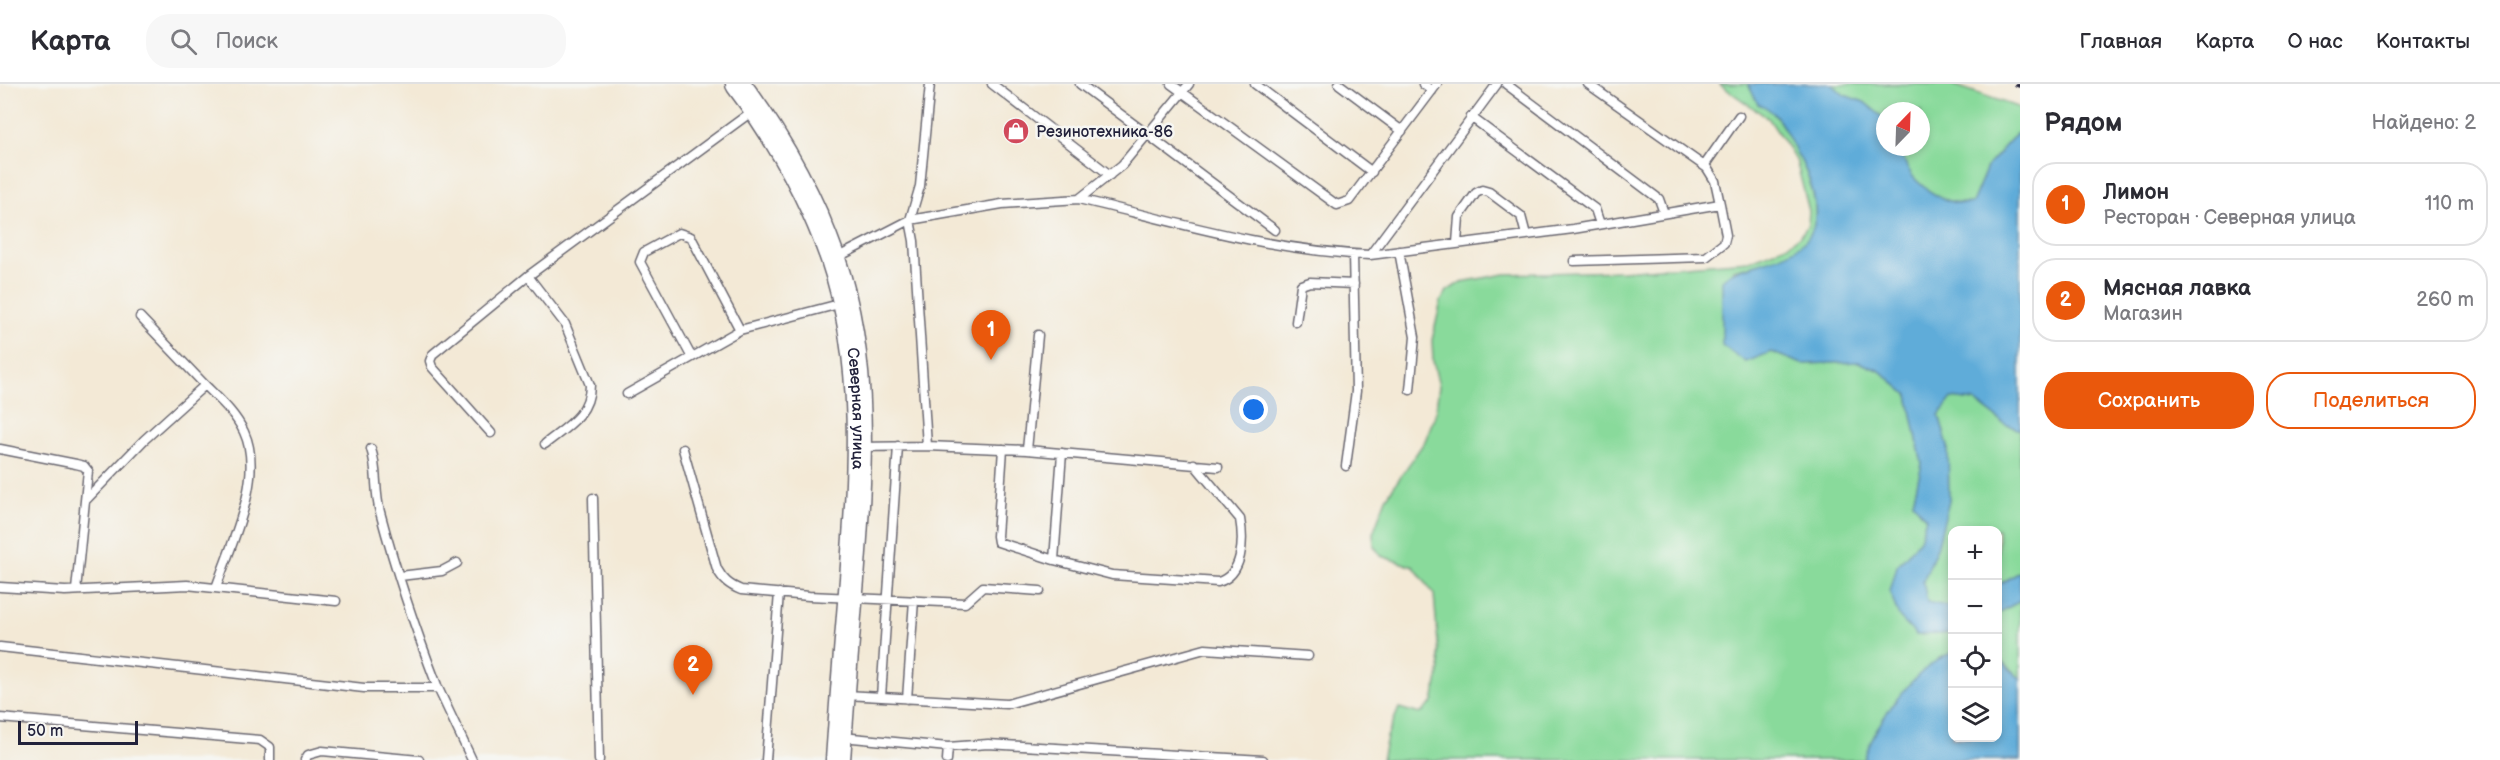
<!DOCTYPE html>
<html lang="ru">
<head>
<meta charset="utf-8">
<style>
	:root { --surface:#fff; --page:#f7f7f7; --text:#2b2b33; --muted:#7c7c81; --line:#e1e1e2; --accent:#ea580c }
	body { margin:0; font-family:"Balsamiq Sans",sans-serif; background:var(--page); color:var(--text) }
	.controls { position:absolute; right:18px; bottom:18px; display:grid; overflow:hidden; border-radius:12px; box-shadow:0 3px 9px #0003 }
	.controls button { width:54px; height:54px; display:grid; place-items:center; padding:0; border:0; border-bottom:2px solid var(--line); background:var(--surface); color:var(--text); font:30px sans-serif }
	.compass { position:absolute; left:1876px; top:18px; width:54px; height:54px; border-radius:50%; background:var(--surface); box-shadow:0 3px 9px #0003; rotate:23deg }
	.scale { position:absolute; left:18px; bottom:15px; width:120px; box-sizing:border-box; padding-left:6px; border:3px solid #22223b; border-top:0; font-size:16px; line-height:21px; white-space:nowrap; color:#22223b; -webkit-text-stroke:4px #f6f6f2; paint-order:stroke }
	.you { position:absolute; left:1254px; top:326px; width:21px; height:21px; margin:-15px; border:4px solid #fff; border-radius:50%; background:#1a73e8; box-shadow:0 0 0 9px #1a73e833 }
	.badge { display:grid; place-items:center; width:39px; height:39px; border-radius:50%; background:var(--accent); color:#fff; font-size:20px; font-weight:700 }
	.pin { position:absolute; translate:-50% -50px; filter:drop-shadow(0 2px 3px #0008) }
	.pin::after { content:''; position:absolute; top:32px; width:21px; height:18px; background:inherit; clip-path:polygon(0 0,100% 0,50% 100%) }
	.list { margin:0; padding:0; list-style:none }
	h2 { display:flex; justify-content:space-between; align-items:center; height:78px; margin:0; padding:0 24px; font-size:26px }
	h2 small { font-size:20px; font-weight:400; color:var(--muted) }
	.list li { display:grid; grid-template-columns:39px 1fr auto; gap:18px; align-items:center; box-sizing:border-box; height:84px; margin:0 12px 12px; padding:0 12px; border:2px solid var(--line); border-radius:24px }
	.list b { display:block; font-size:22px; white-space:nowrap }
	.list p { margin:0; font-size:20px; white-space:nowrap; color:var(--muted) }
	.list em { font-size:20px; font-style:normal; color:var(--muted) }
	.actions { display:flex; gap:12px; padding:18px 24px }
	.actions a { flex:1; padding:14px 0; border:2px solid var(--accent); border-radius:24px; text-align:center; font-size:21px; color:var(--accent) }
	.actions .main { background:var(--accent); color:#fff }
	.icon { flex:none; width:33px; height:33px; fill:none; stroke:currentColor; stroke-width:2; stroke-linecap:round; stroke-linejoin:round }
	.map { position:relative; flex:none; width:2020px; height:676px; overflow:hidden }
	header { display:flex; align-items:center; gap:36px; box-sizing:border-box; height:84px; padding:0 30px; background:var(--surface); border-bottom:2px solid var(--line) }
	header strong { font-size:28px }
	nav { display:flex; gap:33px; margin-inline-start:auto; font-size:21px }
	.search { width:420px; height:54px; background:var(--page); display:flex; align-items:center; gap:15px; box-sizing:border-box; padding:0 21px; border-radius:24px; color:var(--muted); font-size:22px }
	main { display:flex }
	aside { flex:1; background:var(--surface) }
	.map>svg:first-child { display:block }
	.green { fill:#89da9b; stroke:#567e6b; stroke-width:1.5 }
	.water { fill:#5facd9; stroke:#40678a; stroke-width:1.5 }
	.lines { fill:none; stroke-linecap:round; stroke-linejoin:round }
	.service-casing { stroke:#6b6871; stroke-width:11 }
	.secondary-casing { stroke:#6b6871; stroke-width:27 }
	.service { stroke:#fff; stroke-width:8 }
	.secondary { stroke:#fff; stroke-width:24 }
	.rail { stroke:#22223b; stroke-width:4.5; stroke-dasharray:9 4.5; stroke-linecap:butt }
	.labels { text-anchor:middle; stroke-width:5; stroke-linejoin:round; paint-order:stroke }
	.poi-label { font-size:16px; fill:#22223b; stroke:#f6f6f2; text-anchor:start }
	.street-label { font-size:16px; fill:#22223b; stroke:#f6f6f2 }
</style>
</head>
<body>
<header>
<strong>Карта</strong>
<div class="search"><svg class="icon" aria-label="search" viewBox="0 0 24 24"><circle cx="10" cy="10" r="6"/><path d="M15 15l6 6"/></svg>Поиск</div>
<nav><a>Главная</a><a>Карта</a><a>О нас</a><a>Контакты</a></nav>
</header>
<main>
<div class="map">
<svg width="2020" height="676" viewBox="0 0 2020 676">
	<rect width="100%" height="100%" fill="#f6f6f2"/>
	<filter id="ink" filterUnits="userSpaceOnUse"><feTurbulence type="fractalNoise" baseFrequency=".0167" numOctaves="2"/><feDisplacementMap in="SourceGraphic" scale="12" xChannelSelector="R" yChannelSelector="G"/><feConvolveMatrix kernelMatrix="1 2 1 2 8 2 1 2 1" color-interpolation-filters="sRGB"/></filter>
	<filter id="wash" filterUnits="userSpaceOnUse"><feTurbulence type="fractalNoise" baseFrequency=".008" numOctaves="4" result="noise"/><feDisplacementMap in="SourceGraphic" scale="24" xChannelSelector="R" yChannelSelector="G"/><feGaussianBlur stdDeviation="1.35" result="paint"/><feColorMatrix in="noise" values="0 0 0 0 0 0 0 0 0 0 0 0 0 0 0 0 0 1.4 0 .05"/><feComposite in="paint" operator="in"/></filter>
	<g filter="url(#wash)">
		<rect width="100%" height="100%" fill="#f3e9d6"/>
		<path class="green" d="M1719,0H1748L1758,20L1769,23C1790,50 1832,121 1808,154C1792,175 1756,180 1733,186L1746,278L1771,268L1802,280L1859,278L1880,287L1908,311L1922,380L1913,418L1926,434L1920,456L1897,482L1916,551L1952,549V569L1939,574L1864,676H1382L1387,653L1399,624L1420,630L1433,618L1440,584L1434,510L1414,483L1381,472L1374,462L1373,449L1386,414L1425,357L1435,331L1439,302L1433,277L1432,256L1441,217L1447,207L1461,198L1505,190L1622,187L1749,177L1786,162L1801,151L1808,141L1809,127L1796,76L1769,35Z
			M1832,0H1951L2020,24V49L2016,50L1988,81L1972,119C1952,122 1930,110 1916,96C1908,89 1903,73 1898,63H1921V27H1885V35L1864,18L1844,11Z
			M1951,314L1975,317L2005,340L2020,346V488L1998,501V446H1952V521L1949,523L1926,518L1923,497L1937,464L1949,417L1948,362L1939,331Z
			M2020,517V595L2004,578H1998V529Z"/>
		<path class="water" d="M1748,0H1832L1844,11L1864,18L1885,35V63H1898C1903,73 1908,89 1916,96C1930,110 1953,123 1972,119L1988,81L2016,50L2020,49V346L2005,340L1975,317L1952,314L1939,331L1948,362L1949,417L1937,464L1923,497L1927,518L1949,523L1952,521V549L1916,551L1899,533L1890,508L1897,482L1920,456L1926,434L1913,418L1922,380L1908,311L1880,287L1859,278L1802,280L1771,268L1746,278L1722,261V196C1735,184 1747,184 1763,178C1778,173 1796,168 1807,155C1826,132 1809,89 1796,68C1786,50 1779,26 1758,20Z
			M2020,488V517L1998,529V501Z
			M1952,569V654H1998V578H2003L2020,595V676H1864C1873,640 1917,581 1952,569Z"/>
	</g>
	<g filter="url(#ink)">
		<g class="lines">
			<defs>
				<path id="service" d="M992,0L1110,91
					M1080,0L1275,146
					M1171,0L1337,121L1349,117L1437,0
					M1255,0L1372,88
					M1339,0L1402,47
					M1423,0L1432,7
					M1506,0L1659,115L1664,129
					M1588,0L1707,84L1715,97L1720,120
					M1471,33L1595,125L1600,140
					M1704,82L1739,32
					M1079,115C1175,138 1271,167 1370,171L1497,0
					M1457,159L1459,133L1476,109L1482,106L1489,108L1521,132L1526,151
					M1399,167L1415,253L1410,306
					M1370,171L1573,145L1720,120L1726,151L1724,159L1706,173L1574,177
					M836,174L910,136L920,102L930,0
					M528,192L565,240L590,301C590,331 566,343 545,360
					M140,233L205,301
					M1296,238L1301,201L1310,198L1354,200
					M691,272L640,178L644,168L679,149L691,153L740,246
					M627,310L740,246L843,219
					M491,349L432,283L430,277L433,270L528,192L754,26
					M927,362L1027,366L1218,383
					M860,363L927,362L914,157L910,136L1002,120L1079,115L1122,81L1189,0
					M0,365L76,380L84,382L88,387L76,506
					M371,365C378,385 374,407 380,428C396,488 416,547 438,604
					M683,365L717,485C723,496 729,501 741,506L809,512L965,519L983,503L1040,507
					M1003,365L997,452L998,458L1054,476
					M1027,366L1038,251
					M1062,369L1054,476L1112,491L1218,498C1243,491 1244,457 1240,435L1194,380
					M1346,382L1356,307L1353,170
					M593,414L599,676
					M86,416L144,356L205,301C220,316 235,329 244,348C265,393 231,459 216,504
					M400,492L442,487L457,479
					M0,503L65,507L187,501L336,517
					M0,563L364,604H438L472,676
					M846,611L1007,620L1205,565L1308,572
					M881,613L898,362
					M907,615L914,516
					M0,634L260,656L270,663V676
					M842,653L948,663L988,660L1263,676
					M305,676L308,671L322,667L419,676
					M766,676L779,509
					M947,676L948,663"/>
				<g id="secondary">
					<path id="s1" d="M738,0C778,53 811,112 833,175C868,278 860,389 852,495C847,555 842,616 838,676"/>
				</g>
			</defs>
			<use href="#service" class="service-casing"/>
			<use href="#secondary" class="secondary-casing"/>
			<use href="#service" class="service"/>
			<use href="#secondary" class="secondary"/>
			<path class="rail" d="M2015,0L2020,2"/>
		</g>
	</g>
	<defs>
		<symbol id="shop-disc" viewBox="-11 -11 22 22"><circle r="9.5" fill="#d1495b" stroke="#f6f6f2"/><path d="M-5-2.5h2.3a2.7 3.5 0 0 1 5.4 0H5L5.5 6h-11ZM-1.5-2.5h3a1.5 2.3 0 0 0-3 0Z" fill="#fff"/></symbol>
	</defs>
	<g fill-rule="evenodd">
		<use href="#shop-disc" x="1001" y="32" width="30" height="30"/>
	</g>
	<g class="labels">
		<g class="poi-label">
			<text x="1036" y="53">Резинотехника-86</text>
		</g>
		<g class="street-label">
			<text dy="6" stroke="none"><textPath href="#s1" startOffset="352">Северная улица</textPath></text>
		</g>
	</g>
</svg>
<div class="controls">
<button>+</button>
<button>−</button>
<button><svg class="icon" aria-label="locate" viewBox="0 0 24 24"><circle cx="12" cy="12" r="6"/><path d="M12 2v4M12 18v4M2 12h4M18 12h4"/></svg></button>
<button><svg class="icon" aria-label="layers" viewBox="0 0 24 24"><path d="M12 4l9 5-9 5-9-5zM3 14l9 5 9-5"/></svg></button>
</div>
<svg class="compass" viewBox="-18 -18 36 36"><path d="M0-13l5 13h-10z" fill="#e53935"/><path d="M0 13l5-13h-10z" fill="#7c7c81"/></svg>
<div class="scale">50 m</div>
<div class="you"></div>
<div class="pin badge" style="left:991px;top:276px">1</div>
<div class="pin badge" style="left:693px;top:611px">2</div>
</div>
<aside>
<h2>Рядом<small>Найдено: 2</small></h2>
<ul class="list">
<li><span class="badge">1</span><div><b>Лимон</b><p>Ресторан · Северная улица</p></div><em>110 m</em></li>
<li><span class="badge">2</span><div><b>Мясная лавка</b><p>Магазин</p></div><em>260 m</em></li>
</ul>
<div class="actions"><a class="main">Сохранить</a><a>Поделиться</a></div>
</aside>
</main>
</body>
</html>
